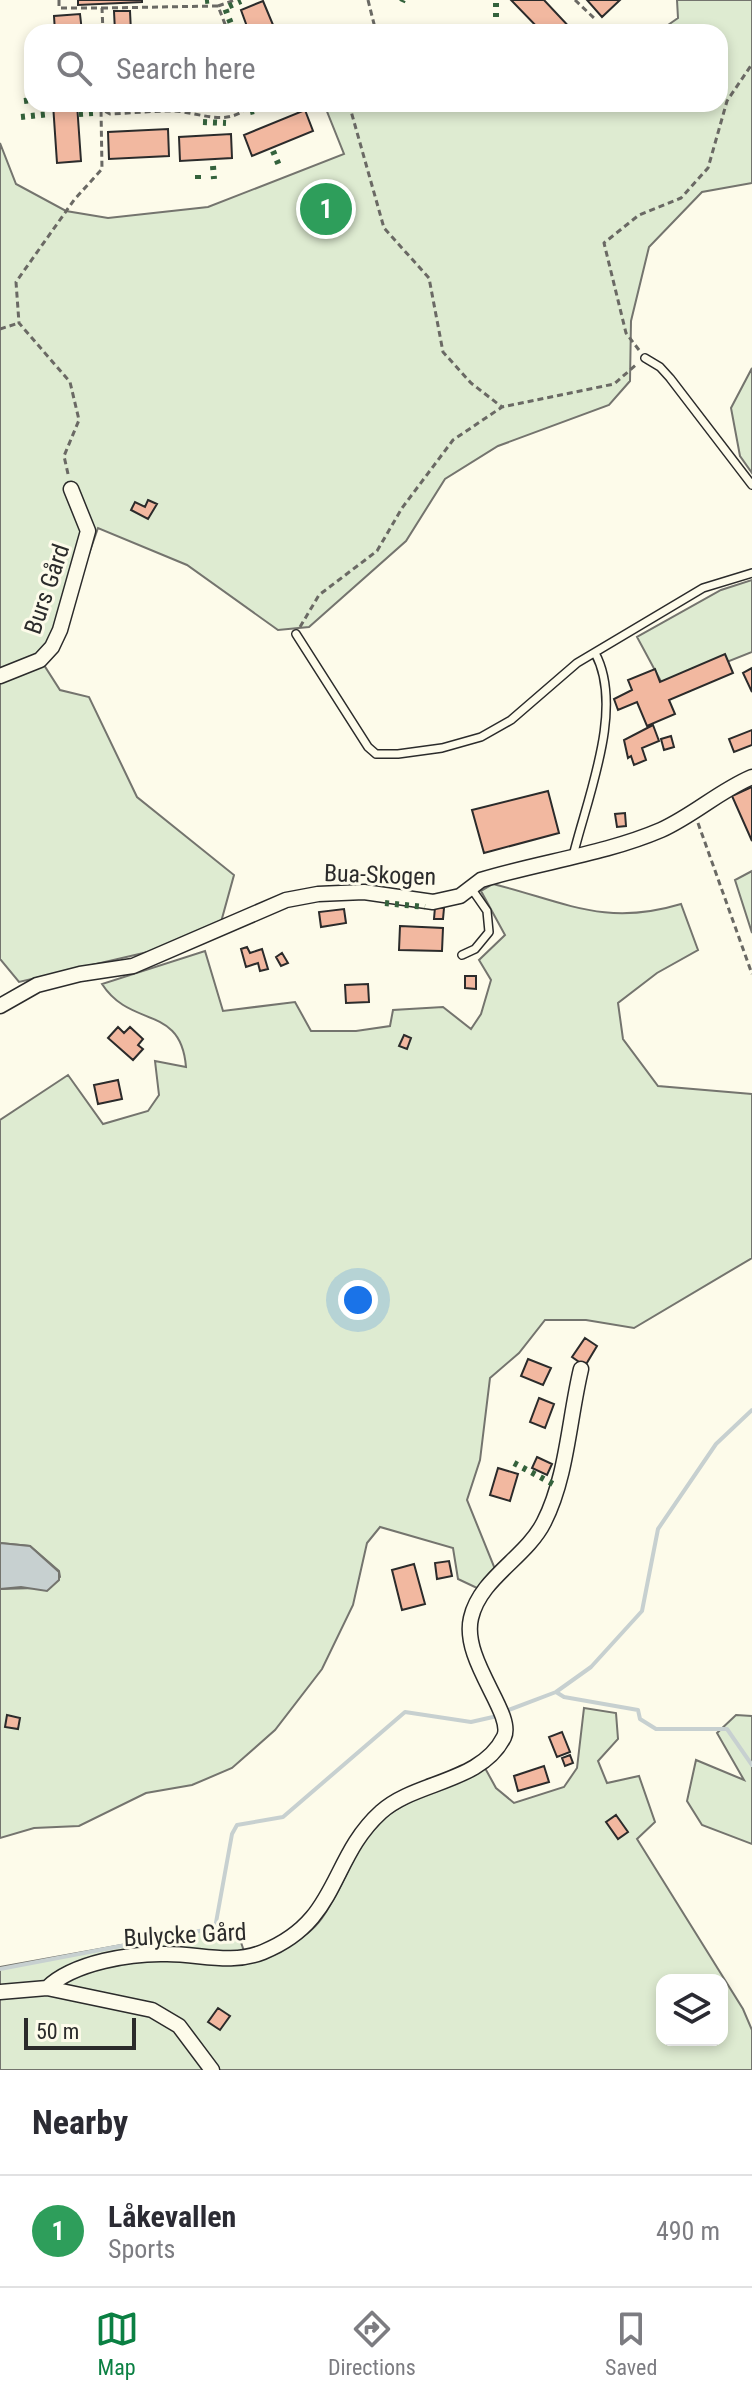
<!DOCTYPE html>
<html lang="en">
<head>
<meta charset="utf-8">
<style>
	:root { --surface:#fff; --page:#f2f2f3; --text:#2b2b33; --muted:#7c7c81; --line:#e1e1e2; --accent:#0b8043 }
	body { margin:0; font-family:"Roboto Condensed",sans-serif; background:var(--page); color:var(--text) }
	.controls { position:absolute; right:24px; bottom:24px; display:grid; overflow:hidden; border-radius:16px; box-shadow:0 4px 12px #0003 }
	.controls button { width:72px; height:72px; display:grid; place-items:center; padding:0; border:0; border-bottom:2px solid var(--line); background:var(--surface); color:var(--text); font:40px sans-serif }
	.scale { position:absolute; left:24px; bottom:20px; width:112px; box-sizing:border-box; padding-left:8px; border:4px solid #2b2b2b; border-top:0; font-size:22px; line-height:28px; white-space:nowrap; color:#2b2b2b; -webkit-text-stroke:6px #fdfbea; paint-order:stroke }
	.you { position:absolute; left:358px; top:1300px; width:28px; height:28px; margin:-20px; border:6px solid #fff; border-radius:50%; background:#1a73e8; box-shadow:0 0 0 12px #1a73e833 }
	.badge { display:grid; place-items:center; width:52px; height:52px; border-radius:50%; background:var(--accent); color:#fff; font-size:26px; font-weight:700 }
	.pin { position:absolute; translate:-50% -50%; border:4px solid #fff; box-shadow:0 2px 8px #0006 }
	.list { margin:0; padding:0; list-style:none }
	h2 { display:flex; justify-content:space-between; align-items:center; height:104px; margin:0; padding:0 32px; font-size:34px }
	h2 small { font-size:26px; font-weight:400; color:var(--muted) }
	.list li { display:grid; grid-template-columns:52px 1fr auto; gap:24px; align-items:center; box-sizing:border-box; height:112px; padding:0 32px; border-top:2px solid var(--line) }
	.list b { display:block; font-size:30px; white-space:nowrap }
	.list p { margin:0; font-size:26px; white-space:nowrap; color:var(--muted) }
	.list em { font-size:26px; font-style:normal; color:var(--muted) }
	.icon { flex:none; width:44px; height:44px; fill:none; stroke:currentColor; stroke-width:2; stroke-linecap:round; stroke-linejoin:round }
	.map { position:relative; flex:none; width:752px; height:2070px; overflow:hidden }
	.search { position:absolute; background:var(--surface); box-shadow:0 4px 12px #0003; left:24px; right:24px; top:24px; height:88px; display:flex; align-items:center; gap:20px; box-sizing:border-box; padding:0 28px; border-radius:24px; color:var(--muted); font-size:30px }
	.sheet { height:216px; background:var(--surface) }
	nav { display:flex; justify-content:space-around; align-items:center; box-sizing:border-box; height:112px; border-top:2px solid var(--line); background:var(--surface); font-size:22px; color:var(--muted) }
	nav a { display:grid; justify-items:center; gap:4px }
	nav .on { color:var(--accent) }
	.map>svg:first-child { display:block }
	.green { fill:#deebd1; stroke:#74746e; stroke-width:2; fill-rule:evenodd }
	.water { fill:#c7d0d0; stroke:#74746e; stroke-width:2 }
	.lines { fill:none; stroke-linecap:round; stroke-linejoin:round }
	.stream { stroke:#c7d0d0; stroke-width:4 }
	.building { fill:#f2b8a0; stroke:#2b2b2b; stroke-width:2 }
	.service-casing { stroke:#2b2b2b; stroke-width:10 }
	.minor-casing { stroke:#2b2b2b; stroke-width:17 }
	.path { stroke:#6a6964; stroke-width:3; stroke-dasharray:6 4; stroke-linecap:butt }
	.service { stroke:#fdfbea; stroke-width:7 }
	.minor { stroke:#fdfbea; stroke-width:14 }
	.hedge { stroke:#34623c; stroke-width:6; stroke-dasharray:4 6; stroke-linecap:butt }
	.labels { text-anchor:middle; stroke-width:6; stroke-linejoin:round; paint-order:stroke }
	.street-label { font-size:24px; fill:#2b2b2b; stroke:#fdfbea }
</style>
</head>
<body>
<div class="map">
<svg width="752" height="2070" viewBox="0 0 752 2070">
	<rect width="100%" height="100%" fill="#fdfbea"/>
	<path class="green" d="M677,0H752V183L702,192L649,247L631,321L630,381L609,405L498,446L445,479L406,541L309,627L278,630L187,565L98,528L55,651L44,665L60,690L89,697L137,797L234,875L221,922L165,948L19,982L0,959V143L16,184L66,211L108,218L208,207L344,154L324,104H720V32H658L678,18Z
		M752,368V473L740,456L731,408Z
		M752,580V652L664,687L637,637L721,590Z
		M752,871V933L735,880Z
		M493,884C565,902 605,927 681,904L698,950L657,973L618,1003L623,1039L658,1086L752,1094V1258L634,1328L586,1320H545L519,1353L490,1378L480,1460L467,1500L495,1569L477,1588L458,1579L453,1548L380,1527L367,1543L353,1605L322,1669L275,1730L232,1768L192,1785L146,1793L79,1826L34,1828L0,1838V1589L36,1588L60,1577L59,1571L30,1546L0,1543V1120L68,1075L103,1124L148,1111L159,1095L155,1061L186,1067C181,1004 131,1029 102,984L205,951L223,1011L295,1002L311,1031H356L390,1026L393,1010L443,1007L471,1029L481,1014L491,980L479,960L505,935L481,891Z
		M584,1708L616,1713L618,1739L598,1761L607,1783L639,1776L655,1822L637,1839L743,2009L752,2030V2070H0V1967L215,1928L237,1931L244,1951L261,1958C281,1948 305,1940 319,1922C343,1891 351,1851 380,1822C400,1801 456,1783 485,1768L496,1788L514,1803L564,1787L577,1768ZM662,1980H722V2040H662Z
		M736,1715L752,1716V1844L702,1825L687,1801L696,1760L744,1780L717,1733Z"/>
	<path class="water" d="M0,1543L30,1546L59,1572V1580L47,1591L21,1587L0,1589Z"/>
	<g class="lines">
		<path class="stream" d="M556,1692L591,1667L642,1611L658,1529L716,1444L752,1410
			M506,1711L556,1692L564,1697L638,1710L640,1719L656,1729H727L752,1765
			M0,1969L215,1928L232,1834L237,1825L283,1817L405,1712L471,1722L493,1717"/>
	</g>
	<path class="building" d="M78,0H142V2L78,5Z
		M511,0H544L574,32H542Z
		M587,0H620L602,17Z
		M263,1L276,32H249L241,10Z
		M114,11H130L131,32H115Z
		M80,14L82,32H55L54,16Z
		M53,104H77L81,161L57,163Z
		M305,110L313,131L252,156L244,135Z
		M168,129L169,156L109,159L108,132Z
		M231,134L232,158L180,161L179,137Z
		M148,500L157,504L148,519L131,510L135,502L145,507Z
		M725,654L733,673L669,700L675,714L647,726L637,702L618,710L614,699L632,690L628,680L655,669L660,682Z
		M752,668V692L743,673Z
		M653,725L659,741L642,748L646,760L634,765L631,756L628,758L624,740Z
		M752,730V745L734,752L729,739Z
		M671,736L674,747L664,750L661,739Z
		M752,787V841L732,796Z
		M548,791L559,833L484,853L472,810Z
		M625,813L626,826L617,827L615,814Z
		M435,907L444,908L443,919H434Z
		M344,909L346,923L321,927L319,912Z
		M400,926L443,928L442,951L399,950Z
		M247,947L250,953L262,949L268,969L260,971L258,963L246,967L241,949Z
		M282,953L288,963L281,966L276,957Z
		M465,976H476V989L465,988Z
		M368,984L369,1002L346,1003L345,985Z
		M118,1027L124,1033L130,1027L143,1039L138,1045L143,1049L133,1060L108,1038Z
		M404,1035L411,1038L407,1049L399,1046Z
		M118,1080L122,1099L98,1104L94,1085Z
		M585,1338L597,1346L585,1366L572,1357Z
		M528,1359L551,1368L543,1385L521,1376Z
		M539,1398L554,1404L545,1428L530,1422Z
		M537,1457L552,1464L547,1475L532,1468Z
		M498,1468L518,1474L510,1501L490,1495Z
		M449,1561L452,1576L437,1579L435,1563Z
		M414,1564L425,1604L402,1610L392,1570Z
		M7,1715L20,1718L18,1729L5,1727Z
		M562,1732L570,1752L557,1757L549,1737Z
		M570,1755L573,1763L565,1766L562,1758Z
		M544,1766L549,1782L518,1791L514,1776Z
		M616,1815L628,1832L618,1839L606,1822Z
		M218,2008L230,2016L220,2030L208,2022Z"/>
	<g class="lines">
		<defs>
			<path id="service" d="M645,358L660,367L670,378L752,485
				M296,634L368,747L376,754H398L442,748L481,737L511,720L577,663L703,588L752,573
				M573,856C587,798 625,708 595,653
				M462,955L475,949L489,932L487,911L471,888"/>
			<path id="minor" d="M0,676L40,660L52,647L60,630L88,531L71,489
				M0,1006L37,985L80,974L133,966L286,900L318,894L364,892L433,902L460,896L481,880C540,862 605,854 661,830C694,815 719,791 752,777
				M47,1988C74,1962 132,1953 167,1954C201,1954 231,1965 263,1952C340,1921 329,1859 381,1812C415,1781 481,1783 504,1737C515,1714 461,1660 471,1618C480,1578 526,1558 544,1522C567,1477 569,1419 581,1369
				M0,1992L47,1988L152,2010L179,2026L212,2070"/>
		</defs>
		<use href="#service" class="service-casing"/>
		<use href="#minor" class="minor-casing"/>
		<path class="path" d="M59,0V8H102L103,32
			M368,0L376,32
			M575,0L595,19
			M218,6L235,0
			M102,8L218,6L228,32
			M101,104V109L110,114C131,113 152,111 173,111C201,112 228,129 251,104
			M253,104H264
			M349,104L384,228L429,278L443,352L471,383L502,407
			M0,329L19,323
			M639,350L626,333L604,243L639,215L681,198L708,168L727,101L752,64
			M68,474L64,456L79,420L70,382L19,323L16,282L74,200L102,169L101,109
			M300,627L319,595L377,551L402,508L453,440L502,407L614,384L637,364
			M698,823L752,974"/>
		<use href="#service" class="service"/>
		<use href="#minor" class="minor"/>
		<path class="hedge" d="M205,1L214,0
			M402,2L403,0
			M496,17V0
			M234,32L225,8L241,1
			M297,32L301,30
			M24,101L32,100
			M113,104H129
			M250,112L258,110
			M79,114L95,113L94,104
			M21,117L50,114
			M203,122L226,123
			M273,151L280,168
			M213,166L214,179
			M198,179V169
			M385,903L425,907
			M514,1463L553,1484"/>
	</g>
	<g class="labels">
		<g class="street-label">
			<text transform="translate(47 589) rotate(-71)" y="8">Burs Gård</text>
			<text transform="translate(380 875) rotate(2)" y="8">Bua-Skogen</text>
			<text transform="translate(185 1935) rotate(-3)" y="8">Bulycke Gård</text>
		</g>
	</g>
</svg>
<div class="controls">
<button><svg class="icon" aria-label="layers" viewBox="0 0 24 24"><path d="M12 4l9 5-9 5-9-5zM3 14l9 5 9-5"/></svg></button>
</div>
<div class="scale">50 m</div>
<div class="you"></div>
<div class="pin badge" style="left:326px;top:209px;background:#2e9e5b">1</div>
<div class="search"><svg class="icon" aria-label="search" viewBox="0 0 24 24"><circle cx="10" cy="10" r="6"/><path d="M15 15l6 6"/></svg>Search here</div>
</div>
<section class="sheet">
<h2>Nearby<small></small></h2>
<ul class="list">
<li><span class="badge" style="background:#2e9e5b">1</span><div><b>Låkevallen</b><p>Sports</p></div><em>490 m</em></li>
</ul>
</section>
<nav>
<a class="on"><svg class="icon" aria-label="map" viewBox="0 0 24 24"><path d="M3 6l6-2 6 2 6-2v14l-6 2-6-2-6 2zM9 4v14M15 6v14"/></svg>Map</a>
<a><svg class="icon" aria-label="directions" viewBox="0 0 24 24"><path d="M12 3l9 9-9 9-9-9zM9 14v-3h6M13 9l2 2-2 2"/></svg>Directions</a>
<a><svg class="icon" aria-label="saved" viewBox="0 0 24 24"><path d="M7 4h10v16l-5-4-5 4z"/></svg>Saved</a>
</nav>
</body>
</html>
